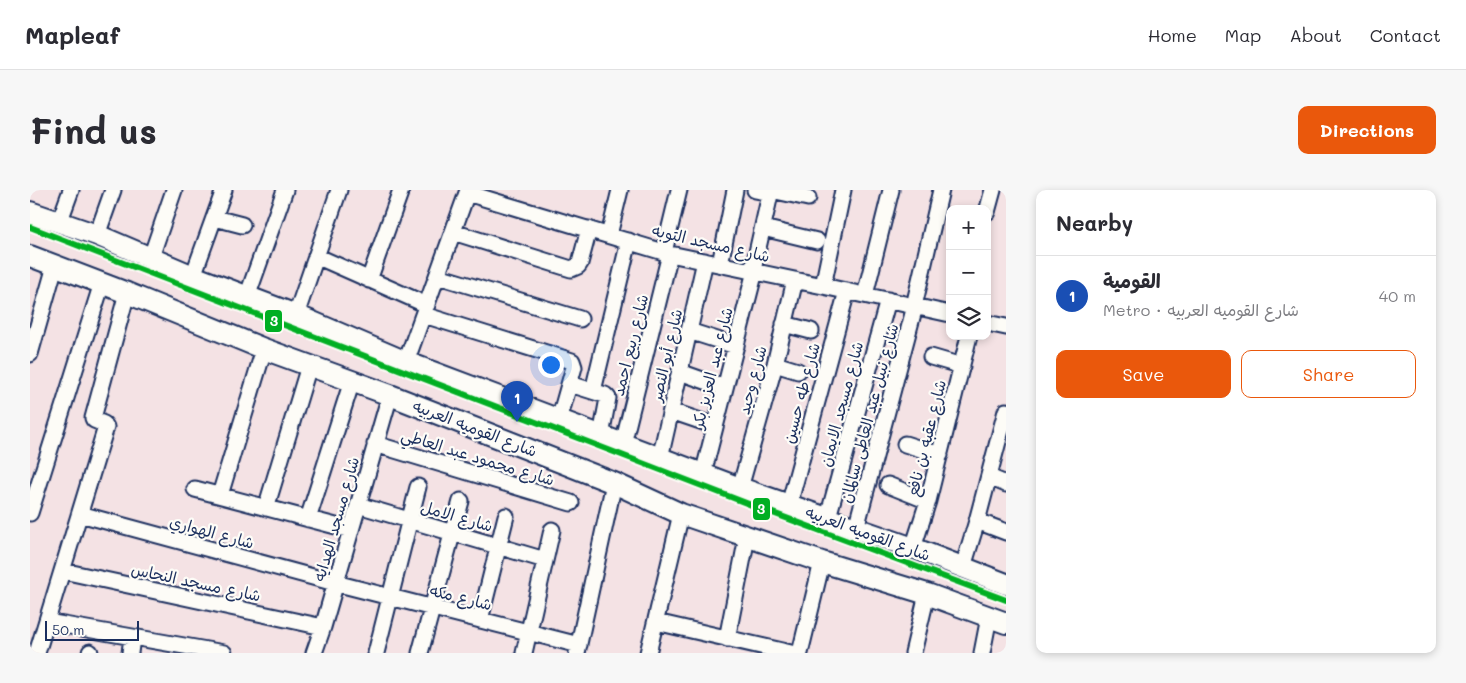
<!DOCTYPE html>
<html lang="en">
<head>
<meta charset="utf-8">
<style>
	:root { --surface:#fff; --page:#f7f7f7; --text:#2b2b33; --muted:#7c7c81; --line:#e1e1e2; --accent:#ea580c }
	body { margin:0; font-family:Mali,"Playpen Sans Arabic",sans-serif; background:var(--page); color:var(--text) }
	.controls { position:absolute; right:15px; top:15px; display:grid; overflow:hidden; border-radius:10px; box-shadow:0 2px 8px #0003 }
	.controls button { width:45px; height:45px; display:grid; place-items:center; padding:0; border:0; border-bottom:1px solid var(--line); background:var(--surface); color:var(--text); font:25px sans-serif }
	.scale { position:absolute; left:15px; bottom:12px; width:94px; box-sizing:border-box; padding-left:5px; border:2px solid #1b2f5e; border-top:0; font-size:14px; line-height:18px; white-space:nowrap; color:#1b2f5e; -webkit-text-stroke:4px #fdfcf7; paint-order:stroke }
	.you { position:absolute; left:520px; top:174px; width:18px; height:18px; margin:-12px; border:4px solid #fff; border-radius:50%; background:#1a73e8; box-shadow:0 0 0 8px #1a73e833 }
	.badge { display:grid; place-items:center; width:32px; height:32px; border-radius:50%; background:var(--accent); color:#fff; font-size:16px; font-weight:700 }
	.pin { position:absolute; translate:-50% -41px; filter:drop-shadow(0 1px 2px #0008) }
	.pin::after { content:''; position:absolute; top:26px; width:18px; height:15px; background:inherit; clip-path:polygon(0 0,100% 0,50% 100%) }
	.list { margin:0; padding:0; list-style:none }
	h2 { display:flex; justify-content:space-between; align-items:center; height:65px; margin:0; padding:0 20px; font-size:21px }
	h2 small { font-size:16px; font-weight:400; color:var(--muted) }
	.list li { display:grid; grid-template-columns:32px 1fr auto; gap:15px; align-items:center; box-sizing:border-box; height:80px; padding:0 20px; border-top:1px solid var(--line) }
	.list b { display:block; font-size:19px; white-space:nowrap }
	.list p { margin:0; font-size:16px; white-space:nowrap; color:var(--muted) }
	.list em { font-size:16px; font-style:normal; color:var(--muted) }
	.actions { display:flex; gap:10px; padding:15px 20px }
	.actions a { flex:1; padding:11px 0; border:1px solid var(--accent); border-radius:10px; text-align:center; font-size:18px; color:var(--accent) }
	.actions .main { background:var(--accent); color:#fff }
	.icon { flex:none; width:28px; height:28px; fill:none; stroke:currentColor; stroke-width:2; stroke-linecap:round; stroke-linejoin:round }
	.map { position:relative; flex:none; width:976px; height:463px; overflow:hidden; border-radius:10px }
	header { display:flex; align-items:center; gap:30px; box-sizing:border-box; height:70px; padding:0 25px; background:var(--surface); border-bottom:1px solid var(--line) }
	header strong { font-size:24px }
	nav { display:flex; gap:28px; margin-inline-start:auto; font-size:18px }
	.intro { display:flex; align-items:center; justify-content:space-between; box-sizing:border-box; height:120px; padding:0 30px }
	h1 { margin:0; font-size:35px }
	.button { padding:12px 22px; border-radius:10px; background:var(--accent); color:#fff; font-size:18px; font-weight:700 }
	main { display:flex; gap:30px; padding:0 30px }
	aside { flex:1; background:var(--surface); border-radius:10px; box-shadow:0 2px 8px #0003 }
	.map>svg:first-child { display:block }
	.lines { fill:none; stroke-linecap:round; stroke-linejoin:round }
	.street-casing { stroke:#1b2f5e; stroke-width:19 }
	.secondary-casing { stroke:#1b2f5e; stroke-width:24 }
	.street { stroke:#fdfcf7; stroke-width:15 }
	.secondary { stroke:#fdfcf7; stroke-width:20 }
	.metro-1-casing { stroke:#fdfcf7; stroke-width:10 }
	.metro-1 { stroke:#00af23; stroke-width:6 }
	.labels { text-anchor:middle; stroke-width:4.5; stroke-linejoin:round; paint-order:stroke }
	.street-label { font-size:16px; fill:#1b2f5e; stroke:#fdfcf7 }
	.line-badge { stroke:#fdfcf7; stroke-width:2 }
	.badge-label { font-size:14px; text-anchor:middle; font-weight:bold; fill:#fff }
</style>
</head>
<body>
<header>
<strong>Mapleaf</strong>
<nav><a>Home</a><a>Map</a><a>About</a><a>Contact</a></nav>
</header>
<div class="intro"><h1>Find us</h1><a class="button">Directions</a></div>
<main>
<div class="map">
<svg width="976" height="463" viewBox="0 0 976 463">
	<rect width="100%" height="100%" fill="#f4e2e4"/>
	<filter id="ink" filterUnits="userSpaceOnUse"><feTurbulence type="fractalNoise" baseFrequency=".02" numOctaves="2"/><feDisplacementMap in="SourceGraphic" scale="10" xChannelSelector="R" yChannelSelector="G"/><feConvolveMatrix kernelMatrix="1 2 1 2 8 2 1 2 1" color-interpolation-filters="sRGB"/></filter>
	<g filter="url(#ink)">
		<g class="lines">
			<defs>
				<path id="street" d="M725,0L741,3
					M741,0L778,8
					M437,3L640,64L793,96L920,124
					M957,22L963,0
					M185,28L212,35
					M29,33L41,0
					M733,38L787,51
					M423,42L541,79L548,76L550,73L559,39
					M67,45L83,0
					M579,45L590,0
					M634,62L649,0
					M286,66L397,115
					M121,67L144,0
					M690,74L705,0
					M723,80L741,0
					M163,86L194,0
					M408,86L550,129
					M339,90L371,0
					M793,96L813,0
					M835,105L861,0
					M217,107L255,0
					M884,116L911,0
					M266,125L309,0
					M394,125L542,171L544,177L529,230
					M957,133L976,137
					M754,134L781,141
					M659,141L706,156
					M0,164L25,76
					M901,167L932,176
					M376,172L438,0
					M745,174L768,181
					M650,182L695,198
					M540,194L575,205L578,208L571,246
					M563,201L599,51
					M641,221L685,236
					M345,254L541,313
					M593,254L640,64
					M875,254L910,265
					M630,268L675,71
					M673,284L725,81
					M959,287L976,294
					M858,295L898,311
					M710,298L745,174L765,90
					M165,299L321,340
					M190,305L234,159
					M328,315L515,370
					M759,315L817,101
					M236,318L279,176
					M0,323L72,93
					M50,324L305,393L549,455
					M798,327L858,110
					M278,329L322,191
					M947,331L976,342
					M826,338L885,116
					M883,358L898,311L939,146
					M933,377L947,331L976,221
					M33,381L293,437
					M450,430L476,326
					M17,432L194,463
					M626,432L761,463
					M697,449L717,347
					M7,463L76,237L74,234L64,230L63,228L97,103
					M60,463V462
					M100,463L102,447
					M284,463L293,437L360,205
					M346,463L388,297
					M390,463L431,311
					M494,463L522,340
					M547,463L584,293
					M618,463L651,324
					M770,463L792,372
					M883,463L897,404
					M952,463L959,427"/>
				<path id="secondary" d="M0,22L67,45L163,86L266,125L376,172L710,298L883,358L976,394
					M0,66L97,103L234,159L360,205L584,293L651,324L792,372L897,404L976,433"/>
			</defs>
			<use href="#street" class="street-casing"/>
			<use href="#secondary" class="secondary-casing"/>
			<use href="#street" class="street"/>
			<use href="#secondary" class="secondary"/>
			<defs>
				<path id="metro-1" d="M0,37L724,316L976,410"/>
			</defs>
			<use href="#metro-1" class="metro-1-casing"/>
			<use href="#metro-1" class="metro-1"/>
		</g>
	</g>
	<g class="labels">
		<g class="street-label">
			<text transform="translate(681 53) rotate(13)" y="6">شارع مسجد التوبه</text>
			<text transform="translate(600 155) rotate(-76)" y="6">شارع ربيع احمد</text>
			<text transform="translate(636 165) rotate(-77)" y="6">شارع أبو النصر</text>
			<text transform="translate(682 178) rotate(-76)" y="6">شارع عبد العزيز بكر</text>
			<text transform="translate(722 190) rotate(-75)" y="6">شارع وحيد</text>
			<text transform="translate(771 203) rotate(-75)" y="6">شارع طه حسين</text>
			<text transform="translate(811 214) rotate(-75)" y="6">شارع مسجد الايمان</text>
			<text transform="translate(839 223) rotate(-75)" y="6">شارع نبيل عبد العاطى سالمان</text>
			<text transform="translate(445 238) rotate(21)" y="6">شارع القوميه العربيه</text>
			<text transform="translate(896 248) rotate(-76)" y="6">شارع عقبه بن نافع</text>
			<text transform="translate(448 267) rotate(17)" y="6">شارع محمود عبد العاطي</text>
			<text transform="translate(427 326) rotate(16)" y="6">شارع الامل</text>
			<text transform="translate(306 329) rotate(-74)" y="6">شارع مسجد الهدايه</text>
			<text transform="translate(182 342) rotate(15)" y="6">شارع الهواري</text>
			<text transform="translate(838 343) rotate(20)" y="6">شارع القوميه العربيه</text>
			<text transform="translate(166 392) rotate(12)" y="6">شارع مسجد النحاس</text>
			<text transform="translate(431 407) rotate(14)" y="6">شارع مكه</text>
		</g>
	</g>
	<g class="line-badge">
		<rect x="234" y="119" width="19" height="24" rx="5" fill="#00af23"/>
		<rect x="722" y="307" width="19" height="24" rx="5" fill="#00af23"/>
	</g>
	<g class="badge-label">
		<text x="244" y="136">3</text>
		<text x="731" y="324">3</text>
	</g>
</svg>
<div class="controls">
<button>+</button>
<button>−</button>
<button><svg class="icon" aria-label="layers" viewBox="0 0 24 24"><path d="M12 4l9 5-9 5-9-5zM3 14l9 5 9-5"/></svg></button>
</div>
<div class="scale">50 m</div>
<div class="you"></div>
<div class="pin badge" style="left:487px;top:232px;background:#1a4fb4">1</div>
</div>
<aside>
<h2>Nearby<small></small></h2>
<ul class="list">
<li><span class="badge" style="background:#1a4fb4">1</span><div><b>القومية</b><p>Metro · شارع القوميه العربيه</p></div><em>40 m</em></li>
</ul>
<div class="actions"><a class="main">Save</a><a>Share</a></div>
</aside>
</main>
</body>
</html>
